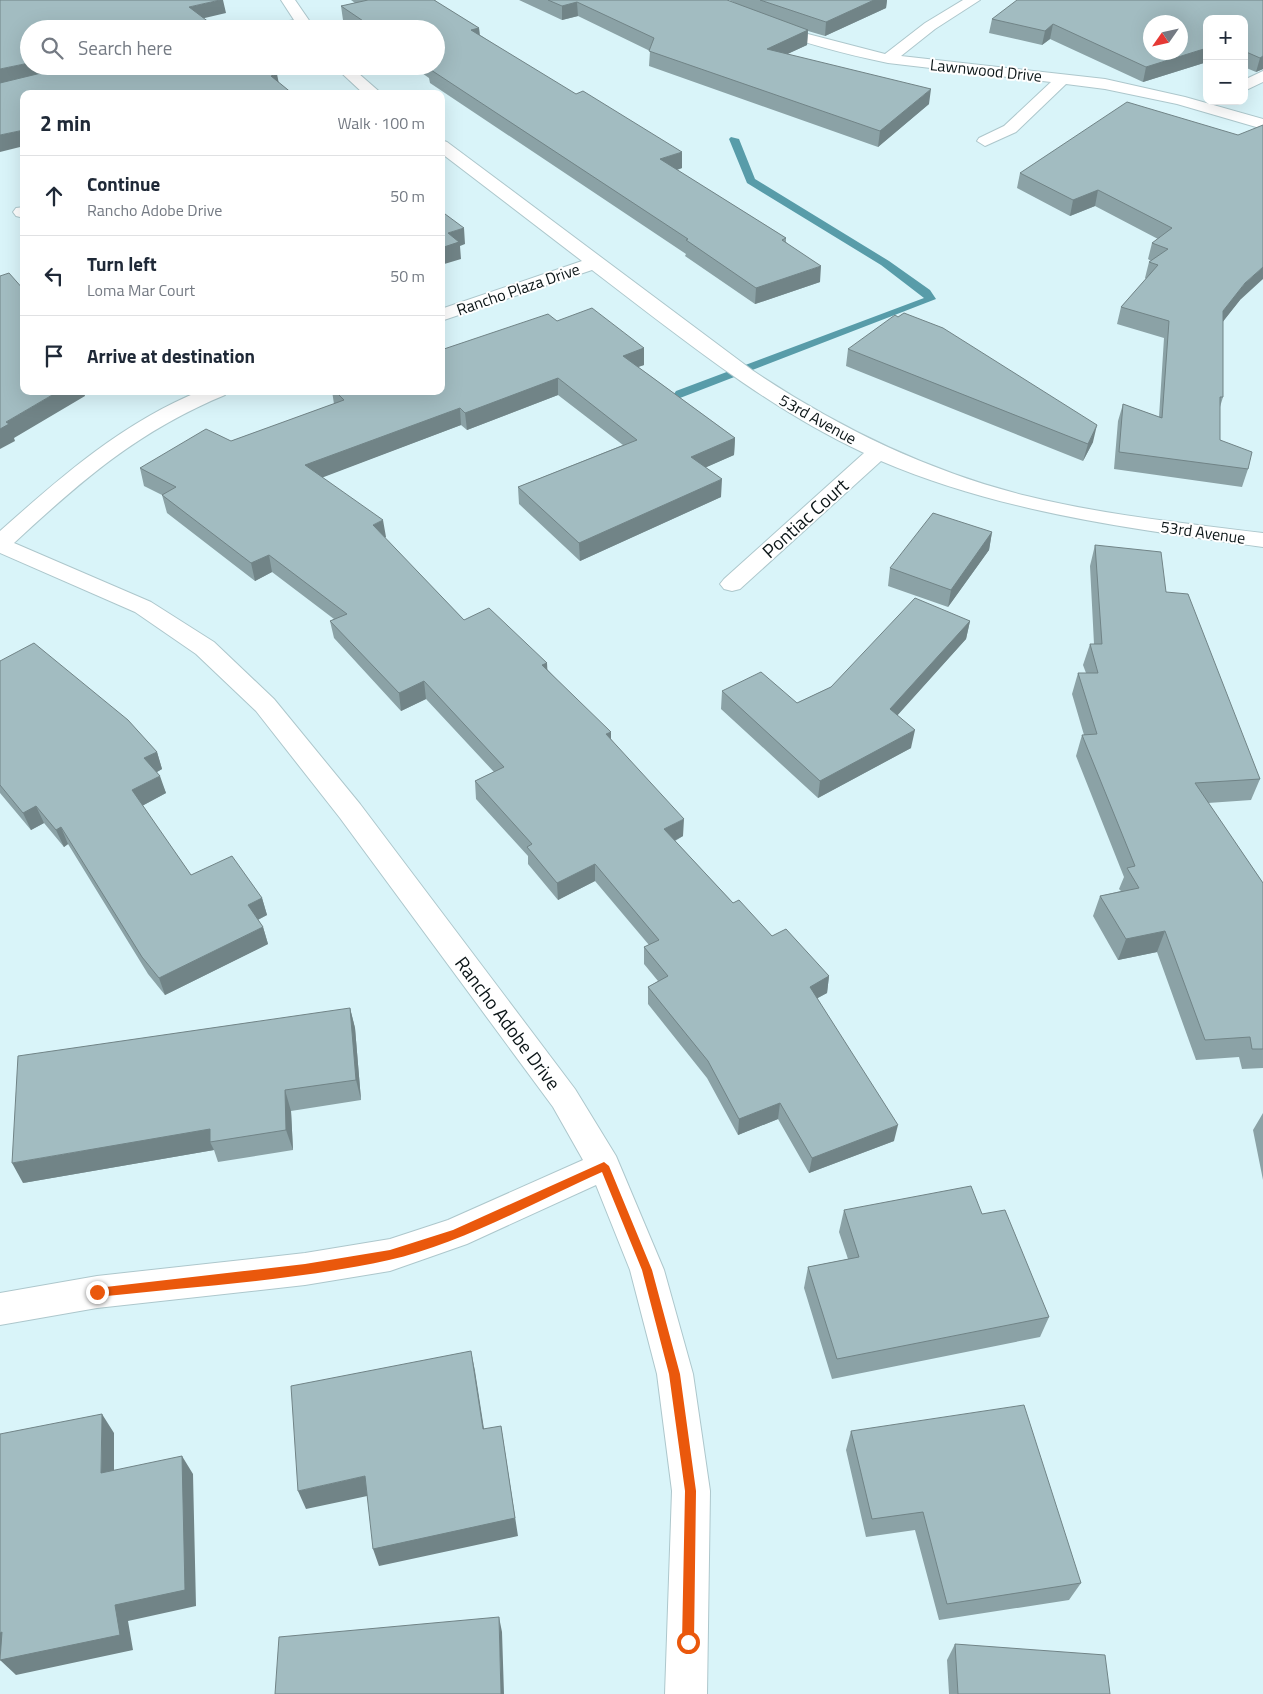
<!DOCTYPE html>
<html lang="en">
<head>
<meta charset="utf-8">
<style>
	:root { --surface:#fff; --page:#f2f2f3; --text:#1f2937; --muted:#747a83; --line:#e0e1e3 }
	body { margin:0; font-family:"Titillium Web",sans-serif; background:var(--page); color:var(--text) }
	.controls { position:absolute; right:15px; top:15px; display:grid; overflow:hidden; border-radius:10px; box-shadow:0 5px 20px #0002 }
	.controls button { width:45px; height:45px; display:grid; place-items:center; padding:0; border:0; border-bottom:1px solid var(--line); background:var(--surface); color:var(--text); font:25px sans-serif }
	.compass { position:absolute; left:1143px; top:15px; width:45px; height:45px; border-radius:50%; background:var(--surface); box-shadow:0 5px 20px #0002; rotate:236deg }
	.stop { position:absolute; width:15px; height:15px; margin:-11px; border:4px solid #ea580c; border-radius:50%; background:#fff }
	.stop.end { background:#ea580c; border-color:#fff; box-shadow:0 1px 5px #0008 }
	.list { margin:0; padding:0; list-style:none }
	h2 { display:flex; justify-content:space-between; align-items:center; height:65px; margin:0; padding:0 20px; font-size:21px }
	h2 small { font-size:16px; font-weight:400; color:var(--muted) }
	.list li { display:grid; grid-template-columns:32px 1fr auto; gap:15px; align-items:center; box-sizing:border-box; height:80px; padding:0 20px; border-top:1px solid var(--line) }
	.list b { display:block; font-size:19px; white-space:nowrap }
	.list p { margin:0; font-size:16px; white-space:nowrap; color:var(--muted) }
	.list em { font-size:16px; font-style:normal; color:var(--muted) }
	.icon { flex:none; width:28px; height:28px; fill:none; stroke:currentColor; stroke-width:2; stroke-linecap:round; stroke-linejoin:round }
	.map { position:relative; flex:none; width:1263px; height:1694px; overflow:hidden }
	.search { position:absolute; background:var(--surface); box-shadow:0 5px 20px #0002; left:20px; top:20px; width:425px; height:55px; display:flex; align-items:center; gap:12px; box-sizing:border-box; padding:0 18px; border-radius:28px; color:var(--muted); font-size:19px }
	.panel { position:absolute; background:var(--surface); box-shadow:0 5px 20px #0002; left:20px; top:90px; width:425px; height:305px; border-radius:10px }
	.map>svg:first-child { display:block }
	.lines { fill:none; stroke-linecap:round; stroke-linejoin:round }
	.stream { fill:#589ca9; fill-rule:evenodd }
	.minor-casing { stroke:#adc7cc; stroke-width:2 }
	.minor { fill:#fff; fill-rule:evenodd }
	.wall { fill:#8ba2a6 }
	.shaded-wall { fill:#718487 }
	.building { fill:#a2bcc1; stroke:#718487; fill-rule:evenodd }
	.route { fill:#ea580c }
	.labels { text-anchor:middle; stroke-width:4; stroke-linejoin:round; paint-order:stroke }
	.far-street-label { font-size:16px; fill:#0b1517; stroke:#fff }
	.street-label { font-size:19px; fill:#0b1517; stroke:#fff }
</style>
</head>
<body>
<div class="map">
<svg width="1263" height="1694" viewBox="0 0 1263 1694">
	<rect width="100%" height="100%" fill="#d9f4f9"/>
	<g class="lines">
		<path class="stream" d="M731,137L739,139L755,179L889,261L930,290L936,299L680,398L676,397L674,394L676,391L924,298L881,265L747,183L729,139Z"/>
		<defs>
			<path id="minor" d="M281,0H295L315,29H264L266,26L294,20Z
				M707,0H725L761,17L804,33L885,54L925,23L963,0H980L935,29L901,56L1105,79L1185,97L1263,119V129L1177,104L1105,89L1066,84L1016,132L985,146L977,141L979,138L1004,126L1051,82L888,63C835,52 783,38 733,15C725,12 712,7 707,0Z
				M334,66H350L382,94H364Z
				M1263,71V82L1244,91V80Z
				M441,140L447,142L752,370C837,427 927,471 1027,496C1104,515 1184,523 1263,533V547C1132,529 1003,513 881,461L740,589L732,591L724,589L720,584L724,579L864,453C765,407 679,336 592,270L441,321V309L582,261L441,153Z
				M24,207V218L16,216L13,212L16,208Z
				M200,391H228L225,395C138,431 82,480 14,543L151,602L214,642L274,699L360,804L575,1089L616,1156L664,1270L693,1374L710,1491L707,1694H665L672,1491L657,1374L630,1270L596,1185L467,1244L390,1271L305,1285L97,1308L0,1325V1293L97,1276L305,1253L390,1239L448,1220L583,1160L553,1107L340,818L256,711L196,654L135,612L0,553V531C62,476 122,423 200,391Z"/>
		</defs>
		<use href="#minor" class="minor-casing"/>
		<use href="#minor" class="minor"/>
	</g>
	<path class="wall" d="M351,0H436L435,1L479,28L480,35L682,168L677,170L786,238V242L820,282L755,304L685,256L686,254L430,83L429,78L412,66H436V29H356L343,20L341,6L355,3Z
		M519,0H727L739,5L729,0H887L886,8L825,36L808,31L807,45L787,54L929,104L878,147L649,66L650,51L578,16L562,20Z
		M1263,0V69L1256,72L1244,67V19H1207V62L1143,82L1050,39L1042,45L989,33L992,19Z
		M1238,135L1240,300L1223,321V397L1220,407V440L1248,469L1242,487L1114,469L1118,421L1123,404L1159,417L1164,338L1117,324L1121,307L1146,279L1145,278L1149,262L1151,261L1148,259L1152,243L1158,239L1095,206L1070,216L1017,188L1020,173Z
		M557,321L644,348V365L638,367L735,438L734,455L706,467L721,497L580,561L519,504L518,487L623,445L558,395L467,430L461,425L322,477L386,537L384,538L464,620L547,663V669L611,739L683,836L675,841L733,903L772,936L829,976L827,993L817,998L894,1141L809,1173L778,1119L738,1135L707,1078L648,1004V987L658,981L644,964V947L649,945L595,881L558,900L528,864V856L476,799L475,781L494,772L426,699L401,711L334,638L330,621L334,619L272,572L255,581L167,513L162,495L144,486L140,468L231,441L334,404L332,391H441Z
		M848,349L1093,442L1083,461L846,366Z
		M992,532L989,550L948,607L888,586L890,568Z
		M1095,545L1166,592L1260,779L1251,800L1208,803L1263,883V1068L1242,1069L1239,1057L1196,1060L1157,952L1118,960L1093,916L1100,896L1121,891L1119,889L1124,877L1076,756L1082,735H1084L1072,694L1078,673H1086L1083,665L1090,644H1094L1090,566Z
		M970,621L966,639L897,715L911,748L818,798L721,709L722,691L797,703Z
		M0,661L157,752L162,769L157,772L166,793L142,806L191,875L262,898L267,915L258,920L263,927L268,944L165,995L148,974L68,844L64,847L44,823L31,830L0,793Z
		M350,1008L355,1028L361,1100L291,1111L293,1150L218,1162L214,1150L23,1183Z
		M1263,1113V1180L1253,1130Z
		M844,1210L982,1214L1049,1317L1040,1337L832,1379L804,1288L808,1267L848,1259L839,1232Z
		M851,1431L1081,1583L1069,1600L939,1620L915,1530L866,1537L846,1450Z
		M955,1644L1110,1694H949L947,1660Z"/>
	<path class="shaded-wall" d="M220,0H223L226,13L192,21L189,7Z
		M874,0H887L886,8L825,36L826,22Z
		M577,2L578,16L562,20V6Z
		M1053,24L1050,39L1042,45L1045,31Z
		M479,28L480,42L471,30Z
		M808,30L807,45L766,64L767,49Z
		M1207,48V62L1143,82L1146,67Z
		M1263,56V69L1256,72L1260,58Z
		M29,63V66H81L0,85V69Z
		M277,74L280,89L271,76Z
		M931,89L929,104L878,147L880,131Z
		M24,130V146L0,152V135Z
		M682,152V168L660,175V159Z
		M1098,190L1095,206L1070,216L1073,200Z
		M464,228L465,244L460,246L461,259L441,265V248L448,233Z
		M821,266L820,282L755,304L756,288Z
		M1263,267V279L1240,300L1218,328L1223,311L1245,283Z
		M644,348V365L623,372V356Z
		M558,378V395L467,430L465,413Z
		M59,391H84L85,396L14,438L15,441L0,449V429L6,422Z
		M460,408L461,425L308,483L305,465Z
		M1097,425L1093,442L1083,461L1088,444Z
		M735,438L734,455L691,474V457Z
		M722,479L721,497L580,561L579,543Z
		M383,520L386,537L375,543L373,525Z
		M992,532L989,550L948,607L951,590Z
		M269,555L272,572L255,581L251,563Z
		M970,621L966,639L887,727L890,709Z
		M547,663L548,680L542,665Z
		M424,681L426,699L401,711L399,693Z
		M915,730L911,748L818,798L820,781Z
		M611,732V750L606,734Z
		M157,752L162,769L150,776L144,758Z
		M160,776L166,793L138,808L132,790Z
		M36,806L44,823L31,830L23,813Z
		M684,819L683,836L664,846V829Z
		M61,827L68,844L64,847L56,830Z
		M595,864V881L558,900L557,883Z
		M262,898L267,915L253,922L248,905Z
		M263,927L268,944L165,995L159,978Z
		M1165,931L1157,952L1118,960L1126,939Z
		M829,976L827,993L807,1004L810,987Z
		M350,1008L355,1028L361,1100L356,1080Z
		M285,1090L291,1111L293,1150L286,1130Z
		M780,1103L778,1119L738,1135L739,1119Z
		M898,1125L894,1141L809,1173L812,1158Z
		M210,1129V1142L214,1150L23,1183L12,1163Z
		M471,1351L475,1371L487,1448L483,1429Z
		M102,1414L114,1433V1491L101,1473Z
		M501,1426L518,1536L379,1566L373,1549Z
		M182,1456L193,1474L196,1606L128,1621L133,1650L16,1675L0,1660L115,1605Z
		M365,1476L372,1495L306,1509L298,1491Z
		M499,1617L502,1632L504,1694H501Z
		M2,1632L18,1648L0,1653V1633Z"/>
	<path class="building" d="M0,0H220L189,7L218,29H29V63L0,69Z
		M368,0H434L479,28L471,30L576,94L583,91L682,152L660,159L786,238L782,240L821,266L756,288L686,240L688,239L428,68L433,67L432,66H436V29H375L341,6Z
		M548,0H727L808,30L767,49L931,89L880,131L649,51L654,38L577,2L562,6Z
		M760,0H874L826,22Z
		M1017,0H1263V56L1260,58L1244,51V19H1207V48L1146,67L1053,24L1045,31L992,19ZM1150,22H1180V52H1150Z
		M70,66H267L277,74L271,76L293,94H24V130L0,135V83Z
		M1127,102L1238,135L1263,125V267L1245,283L1223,311V397H1220V440L1252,452L1248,469L1119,452L1123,404L1162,418L1169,321L1121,307L1158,265L1149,262L1168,249L1152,243L1172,228L1098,190L1073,200L1020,173Z
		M441,211L464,228L448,233L459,242L441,248Z
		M9,273L24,290V391H59L6,422L9,424L0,429V276Z
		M592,308L644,348L623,356L735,438L691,457L722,479L579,543L518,487L637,440L558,378L465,413L460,408L305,465L383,520L373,525L464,620L489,608L547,663L542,665L611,732L606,734L684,819L664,829L733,903L739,900L772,936L786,929L829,976L810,987L898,1125L812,1158L780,1103L739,1119L708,1061L648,987L668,976L644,947L659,940L595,864L557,883L527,847L532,844L475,781L504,767L424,681L399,693L330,621L347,614L269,555L251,563L162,495L176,487L140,468L206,429L231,441L344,400L335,391H441V350L548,314L557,321Z
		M904,313L943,328L1097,425L1088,444L848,349L895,315L898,317Z
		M933,513L992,532L951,590L890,568Z
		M1095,545L1161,552L1166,592L1188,594L1260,779L1195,783L1263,883V1049H1252L1250,1037L1205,1040L1165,931L1126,939L1100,896L1139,888L1127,868L1135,866L1082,735L1097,734L1078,673H1098L1090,644H1102Z
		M915,598L970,621L890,709L915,730L820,781L722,691L761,672L797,703L831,687Z
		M34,643L128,720L157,752L144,758L160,776L132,790L191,875L232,856L262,898L248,905L263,927L159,978L142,957L61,827L56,830L36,806L23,813L0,785V661Z
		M350,1008L356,1080L285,1090L286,1130L210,1142V1129L12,1163L18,1056Z
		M971,1186L982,1214L1005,1210L1049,1317L837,1359L808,1267L859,1257L844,1210Z
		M471,1351L483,1429L501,1426L515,1518L373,1549L365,1476L298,1491L291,1386Z
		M1024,1405L1081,1583L947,1604L923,1512L872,1519L851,1431Z
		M102,1414L101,1473L182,1456L185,1590L115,1605L120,1635L0,1660L2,1632L0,1633V1434Z
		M499,1617L501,1694H275L279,1637Z
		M955,1644L1105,1655L1110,1694H958Z"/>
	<path class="route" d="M604,1162L609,1166L652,1270L680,1374L696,1491L694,1642L688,1648L682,1642L685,1491L669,1374L642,1270L602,1172C537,1201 458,1245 389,1260C294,1281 194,1286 97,1297L92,1292L97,1288L305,1264L390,1250L453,1230Z"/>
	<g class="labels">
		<g class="far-street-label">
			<text transform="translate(986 70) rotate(6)" y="6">Lawnwood Drive</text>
			<text transform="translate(518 289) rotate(-19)" y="6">Rancho Plaza Drive</text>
			<text transform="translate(818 419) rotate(29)" y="6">53rd Avenue</text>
			<text transform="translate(1203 532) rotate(8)" y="6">53rd Avenue</text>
		</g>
		<g class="street-label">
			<text transform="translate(805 518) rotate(-42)" y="7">Pontiac Court</text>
			<text transform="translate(508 1023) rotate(53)" y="7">Rancho Adobe Drive</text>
		</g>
	</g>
</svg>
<div class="controls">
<button>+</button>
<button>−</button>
</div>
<svg class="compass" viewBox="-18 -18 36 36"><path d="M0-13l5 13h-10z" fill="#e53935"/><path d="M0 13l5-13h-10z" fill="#747a83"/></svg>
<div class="stop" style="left:688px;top:1642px"></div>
<div class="stop end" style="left:97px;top:1292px"></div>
<div class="search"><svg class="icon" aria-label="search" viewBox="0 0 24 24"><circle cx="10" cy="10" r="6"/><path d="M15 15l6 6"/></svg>Search here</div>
<section class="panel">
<h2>2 min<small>Walk · 100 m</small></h2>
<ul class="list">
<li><svg class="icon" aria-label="ahead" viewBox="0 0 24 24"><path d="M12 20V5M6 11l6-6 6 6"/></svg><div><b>Continue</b><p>Rancho Adobe Drive</p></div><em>50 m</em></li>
<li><svg class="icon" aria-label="left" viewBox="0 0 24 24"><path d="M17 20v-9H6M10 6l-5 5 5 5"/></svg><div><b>Turn left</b><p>Loma Mar Court</p></div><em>50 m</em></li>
<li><svg class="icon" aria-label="arrive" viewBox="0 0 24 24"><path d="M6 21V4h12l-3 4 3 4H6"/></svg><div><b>Arrive at destination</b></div></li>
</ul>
</section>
</div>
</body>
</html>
